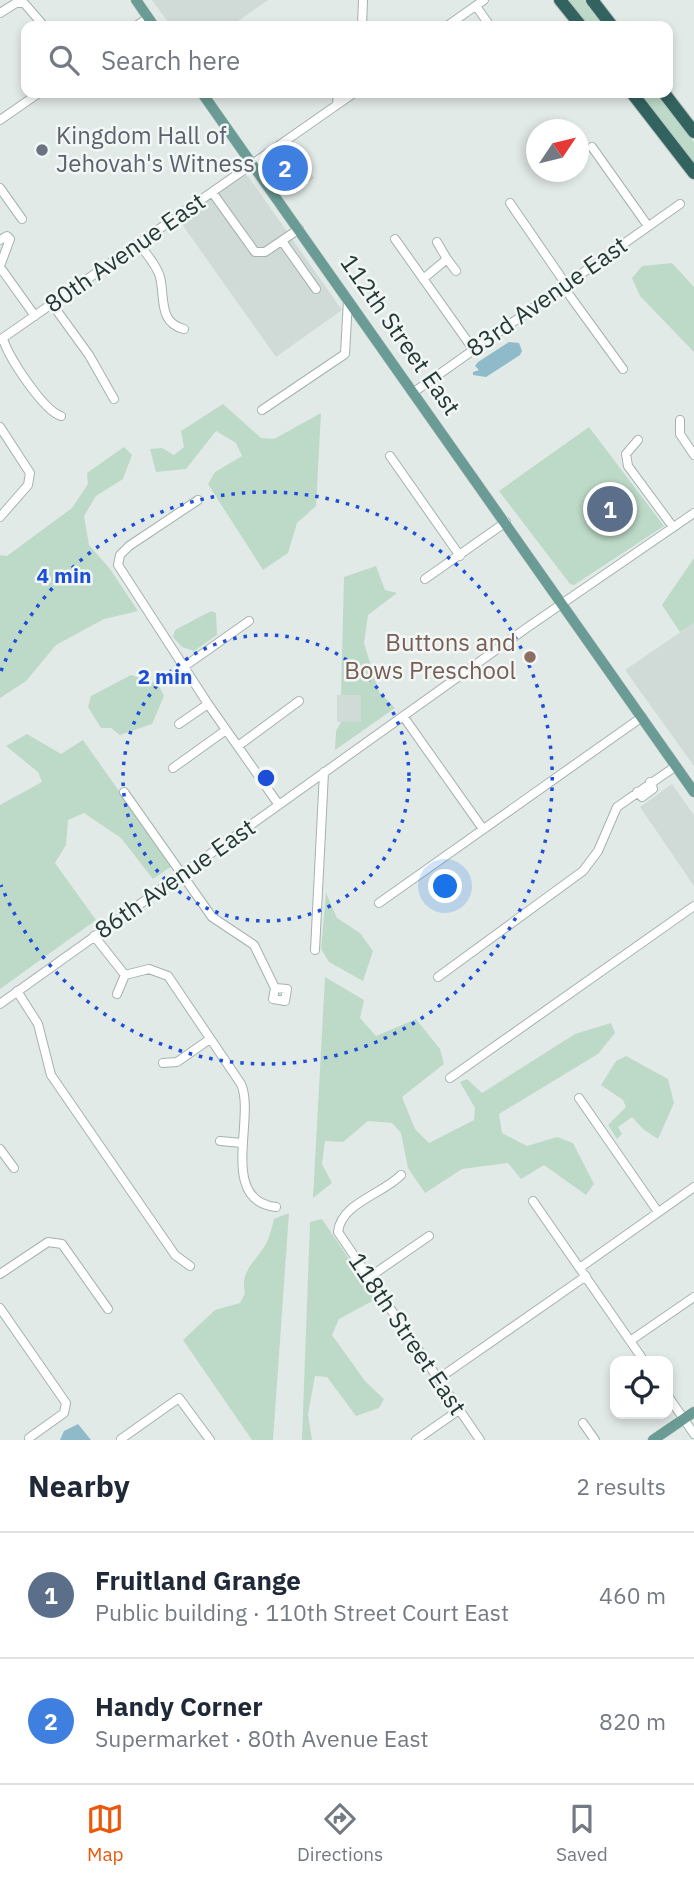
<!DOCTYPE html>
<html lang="en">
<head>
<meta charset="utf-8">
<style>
	:root { --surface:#fff; --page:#f6f6f7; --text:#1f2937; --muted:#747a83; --line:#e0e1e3; --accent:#ea580c }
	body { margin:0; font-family:"IBM Plex Sans",sans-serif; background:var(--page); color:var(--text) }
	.controls { position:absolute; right:21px; bottom:21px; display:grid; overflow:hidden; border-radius:14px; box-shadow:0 4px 10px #0003 }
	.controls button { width:63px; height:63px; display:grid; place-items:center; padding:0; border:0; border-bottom:2px solid var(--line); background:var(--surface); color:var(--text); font:35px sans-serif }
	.compass { position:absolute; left:526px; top:119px; width:63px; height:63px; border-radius:50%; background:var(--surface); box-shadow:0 4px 10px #0003; rotate:55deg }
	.you { position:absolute; left:446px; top:887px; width:24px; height:24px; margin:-18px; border:5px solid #fff; border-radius:50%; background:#1a73e8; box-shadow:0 0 0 10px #1a73e833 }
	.badge { display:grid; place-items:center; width:46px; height:46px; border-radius:50%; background:var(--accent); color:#fff; font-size:23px; font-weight:700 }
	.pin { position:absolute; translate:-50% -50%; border:4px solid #fff; box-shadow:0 2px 7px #0006 }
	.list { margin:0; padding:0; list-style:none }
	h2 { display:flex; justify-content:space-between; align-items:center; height:91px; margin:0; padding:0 28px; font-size:30px }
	h2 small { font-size:23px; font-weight:400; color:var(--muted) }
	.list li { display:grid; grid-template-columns:46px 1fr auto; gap:21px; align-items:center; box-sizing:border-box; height:126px; padding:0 28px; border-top:2px solid var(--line) }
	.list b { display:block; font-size:26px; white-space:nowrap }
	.list p { margin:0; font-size:23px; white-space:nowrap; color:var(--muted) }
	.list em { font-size:23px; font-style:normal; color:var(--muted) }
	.icon { flex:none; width:38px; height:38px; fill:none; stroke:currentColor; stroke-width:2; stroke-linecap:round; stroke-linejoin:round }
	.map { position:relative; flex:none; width:694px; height:1440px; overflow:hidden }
	.search { position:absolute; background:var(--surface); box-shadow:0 4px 10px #0003; left:21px; right:21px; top:21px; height:77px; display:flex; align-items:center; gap:18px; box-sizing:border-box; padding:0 24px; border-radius:14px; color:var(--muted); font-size:26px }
	.sheet { height:343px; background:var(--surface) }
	nav { display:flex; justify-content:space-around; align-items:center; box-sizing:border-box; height:98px; border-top:2px solid var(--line); background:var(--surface); font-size:19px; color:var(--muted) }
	nav a { display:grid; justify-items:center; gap:4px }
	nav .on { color:var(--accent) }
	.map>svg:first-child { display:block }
	.built { fill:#d0dad7 }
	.green { fill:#bddac8 }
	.water { fill:#8fbaca }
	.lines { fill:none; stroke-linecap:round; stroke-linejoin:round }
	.minor-casing { stroke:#a5b2af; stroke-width:10 }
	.major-casing { stroke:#bdc4c3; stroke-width:11 }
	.highway-casing { stroke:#bdc4c3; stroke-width:14 }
	.minor { stroke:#fff; stroke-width:8 }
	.major { stroke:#6a9c95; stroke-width:10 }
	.highway { stroke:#32635f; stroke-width:12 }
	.ring { fill:none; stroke:#1d4ed8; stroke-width:3.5; stroke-dasharray:3.5 7 }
	.worship-dot { fill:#6b7280; stroke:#f2f7f5; stroke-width:2.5 }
	.education-dot { fill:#8d6e63; stroke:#f2f7f5; stroke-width:2.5 }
	.labels { text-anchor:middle; stroke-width:5; stroke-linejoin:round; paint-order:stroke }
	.worship-label { font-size:24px; fill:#5b616d; stroke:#f2f7f5; text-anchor:start }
	.street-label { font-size:24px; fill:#243a36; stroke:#f2f7f5 }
	.education-label { font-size:24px; fill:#785e54; stroke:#f2f7f5; text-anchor:end }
	.centre { fill:#1d4ed8; stroke:#f2f7f5; stroke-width:3.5 }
	.ring-label { font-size:21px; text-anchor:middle; font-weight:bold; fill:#1d4ed8; stroke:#f2f7f5; stroke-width:5; stroke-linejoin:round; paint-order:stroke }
</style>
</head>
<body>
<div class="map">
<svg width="694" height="1440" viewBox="0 0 694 1440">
	<rect width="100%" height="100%" fill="#e2eae8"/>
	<path class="built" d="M152,0H268L231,26H171Z
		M289,143L314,178L290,195L268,161Z
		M242,175L248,176L342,310L276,357L179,220Z
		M694,623V766L625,670Z
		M337,695H361V722H337Z
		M672,784L694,815V886L640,807Z"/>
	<path class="green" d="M567,0H584L604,26H587Z
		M639,93H656L694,142V164Z
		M672,263L694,287V352L640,296L632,278L642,266Z
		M223,404L261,438L274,439L321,413L316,506L297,523L288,553L263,570L208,484L215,472L242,456L236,443L216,431L186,469L156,472L150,449L162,448L174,455L184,447L181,431Z
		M589,427L664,526L574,585L570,584L499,491Z
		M124,447L132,455L123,479L96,496L84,516L89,545L110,569L138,611L104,619L56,645L26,681L0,698V555L7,556L72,508L88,484L87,473Z
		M694,558V623L680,632L662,605Z
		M376,566L385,590L397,593L368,615L364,643L379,692L395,708L335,750L336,731L341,722H361V695H341L344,577Z
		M211,611L216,613L217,635L194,651L182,647L173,637L175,630Z
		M131,675L158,684L164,696L152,724L120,735L111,728H101L88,707L91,696Z
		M27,734L61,754L83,740L172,866L153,879L121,838L84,813L68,820L66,845L55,863L96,920L0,989V805L42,782L38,772L6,746Z
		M326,893L337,918L360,933L373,951L363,981L329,962L321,949Z
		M325,977L364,1000L360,1018L376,1036L416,1019L440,1049L444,1064L402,1097L415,1129L429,1143L474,1120L475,1108L460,1082L467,1079L482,1093L575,1034L611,1023L615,1033L598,1054L499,1114L502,1133L527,1146L557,1137L573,1143L594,1184L586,1195L544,1165L521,1179L508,1163L462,1169L425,1193L408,1168L401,1133L392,1123L368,1121L343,1142L325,1141L322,1164L332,1183L313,1198Z
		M626,1056L668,1079L674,1103L658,1139L643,1129L632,1117L618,1127L622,1134L617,1139L608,1125L626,1107L623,1100L601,1085L616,1061Z
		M289,1213L273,1440H252L183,1340L215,1310L240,1303L245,1293C239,1270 258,1260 267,1242C270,1235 272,1227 274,1219Z
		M322,1219L376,1299L339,1319L332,1335L365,1381L384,1399L379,1408L356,1416L327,1377L315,1376L308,1414L312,1440H302L310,1222Z"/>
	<path class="water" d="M509,342L519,343L522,351L520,355L486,377L473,375V372L479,370L475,366L478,362Z
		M78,1424L91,1440H60L64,1431Z"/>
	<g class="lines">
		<defs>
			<path id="minor" d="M476,6L490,26
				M0,13L16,3H24L44,26
				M136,26L148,18
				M362,26L363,0
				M447,26L484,0
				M337,104L338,93
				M0,120L39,93
				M592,147L648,226
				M0,188L22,219
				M212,192L255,252H265L299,229
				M510,203L565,283
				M395,239L473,349
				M0,240L7,236L10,239L0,266
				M282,241L316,289
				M437,242L447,259
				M139,244C146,254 157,265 160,277C165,296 158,323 184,329
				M0,267L35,316
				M423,279L447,259L456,271
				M562,285L623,369
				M52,304L89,355L114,399
				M3,338C7,356 44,411 61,416
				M0,340L354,93
				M414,392L680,204
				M262,410L345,354L348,300
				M680,420V434L694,455
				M0,427L30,473L28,485L0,517
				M638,440L626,454L628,466L673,527
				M390,456L460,556
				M198,500L129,546L120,555L118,565L208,704L279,805
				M425,579L506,522
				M185,666L249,621
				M403,716L483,829
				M179,724L208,704
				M238,746L299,701
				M173,768L226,730
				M124,792L212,917L254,945L275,988L273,999L285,1001L287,989L275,988
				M637,792L642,797L653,789L650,782
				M379,903L642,717
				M94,936L125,975
				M315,950L324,772
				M125,975L149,969L168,976L241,1084C256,1117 218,1201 276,1207
				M438,977L583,871L598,851L617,807L676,766
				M17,991L38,1024L51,1075L175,1255L190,1266
				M117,994L125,975
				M0,1004L528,627L694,513
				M163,1063L177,1062L210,1039
				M450,1078L694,906
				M579,1098L658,1212
				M220,1141L242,1143
				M0,1149L14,1168
				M401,1175C383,1194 341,1203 338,1232L480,1440
				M533,1201L644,1361
				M581,1267L694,1187
				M0,1274L48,1242L62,1244L108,1309
				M368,1278L429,1236
				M0,1308L66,1403L64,1413L29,1438
				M630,1341L694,1297
				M438,1379L586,1276
				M668,1396L694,1434
				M583,1423L595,1440
				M121,1439L179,1398L210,1440
				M416,1440L459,1410"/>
			<path id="major" d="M136,0L154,26
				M202,93L694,792
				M653,1440L694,1412"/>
			<path id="highway" d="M560,0L581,26
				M592,0L612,26
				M632,93L694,173
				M664,93L694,132"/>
		</defs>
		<use href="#minor" class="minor-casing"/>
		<use href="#major" class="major-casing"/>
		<use href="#highway" class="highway-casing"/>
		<use href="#minor" class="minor"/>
		<use href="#major" class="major"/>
		<use href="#highway" class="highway"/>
	</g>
	<g class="ring">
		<circle cx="266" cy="778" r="143"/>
		<path d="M1 671A286 286 0 1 1 1 885"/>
	</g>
	<circle class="worship-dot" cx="42" cy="150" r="7"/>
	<circle class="education-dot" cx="530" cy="657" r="7"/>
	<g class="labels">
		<g class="worship-label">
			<text x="56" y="144">Kingdom Hall of<tspan x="56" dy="28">Jehovah's Witness</tspan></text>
		</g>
		<g class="street-label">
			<text transform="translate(125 253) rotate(-35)" y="8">80th Avenue East</text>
			<text transform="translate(547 297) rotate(-35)" y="8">83rd Avenue East</text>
			<text transform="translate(400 335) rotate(55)" y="8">112th Street East</text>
			<text transform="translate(175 879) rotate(-35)" y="8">86th Avenue East</text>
			<text transform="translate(407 1334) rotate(56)" y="8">118th Street East</text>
		</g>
		<g class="education-label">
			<text x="516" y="651">Buttons and<tspan x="516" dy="28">Bows Preschool</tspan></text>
		</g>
	</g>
	<circle cx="266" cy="778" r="10" class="centre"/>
	<g class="ring-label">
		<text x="64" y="583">4 min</text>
		<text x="165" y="684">2 min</text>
	</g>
</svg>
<div class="controls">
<button><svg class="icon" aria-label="locate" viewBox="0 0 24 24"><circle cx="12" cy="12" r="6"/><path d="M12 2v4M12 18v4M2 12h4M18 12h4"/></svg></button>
</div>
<svg class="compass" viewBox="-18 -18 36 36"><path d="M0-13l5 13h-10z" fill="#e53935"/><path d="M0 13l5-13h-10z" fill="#747a83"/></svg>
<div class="you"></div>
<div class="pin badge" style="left:610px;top:509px;background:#5c6f8a">1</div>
<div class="pin badge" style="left:285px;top:168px;background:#3f7fe0">2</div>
<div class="search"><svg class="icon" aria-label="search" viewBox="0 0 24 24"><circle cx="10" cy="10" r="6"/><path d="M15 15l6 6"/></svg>Search here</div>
</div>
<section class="sheet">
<h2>Nearby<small>2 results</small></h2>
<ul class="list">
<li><span class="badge" style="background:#5c6f8a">1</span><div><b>Fruitland Grange</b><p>Public building · 110th Street Court East</p></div><em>460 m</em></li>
<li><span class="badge" style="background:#3f7fe0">2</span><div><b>Handy Corner</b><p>Supermarket · 80th Avenue East</p></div><em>820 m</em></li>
</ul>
</section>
<nav>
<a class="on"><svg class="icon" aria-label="map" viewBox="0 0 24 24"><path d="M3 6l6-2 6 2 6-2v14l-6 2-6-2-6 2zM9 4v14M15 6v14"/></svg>Map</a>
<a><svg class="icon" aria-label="directions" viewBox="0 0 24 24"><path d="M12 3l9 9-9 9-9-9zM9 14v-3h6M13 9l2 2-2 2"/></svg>Directions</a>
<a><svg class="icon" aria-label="saved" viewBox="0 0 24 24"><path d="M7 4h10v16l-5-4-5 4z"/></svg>Saved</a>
</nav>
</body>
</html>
